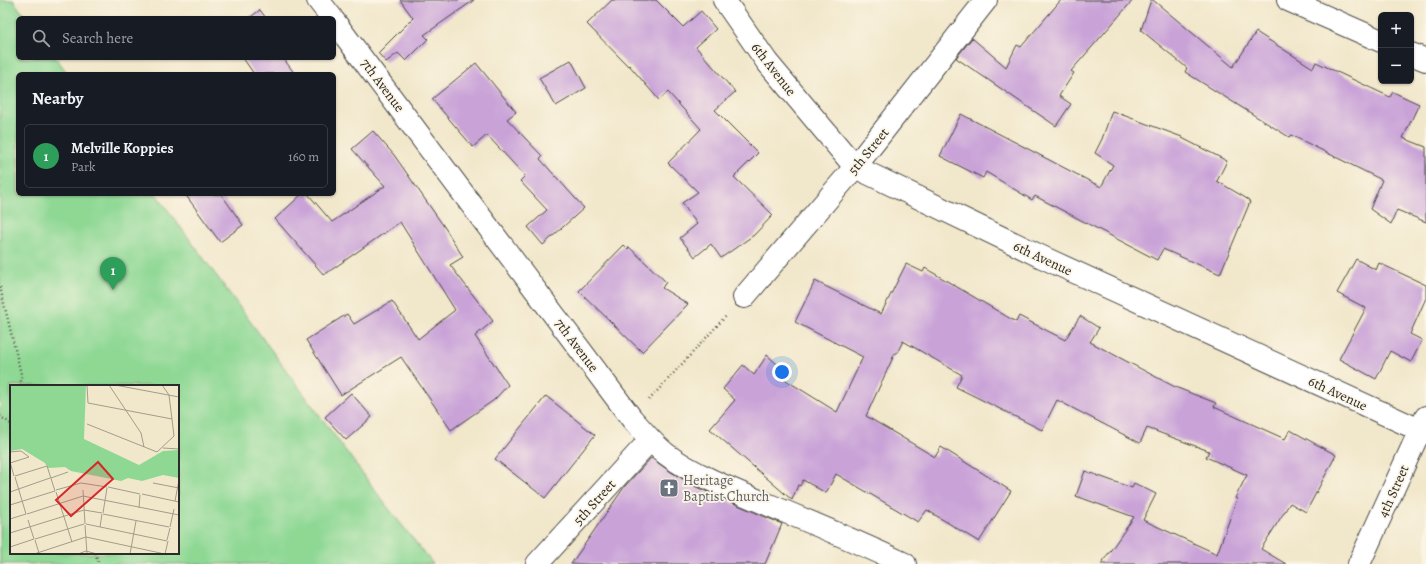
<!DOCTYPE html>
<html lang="en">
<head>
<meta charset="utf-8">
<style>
	:root { --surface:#171b24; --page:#20242c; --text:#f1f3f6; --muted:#9ea1a6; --line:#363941; --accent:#0b8043 }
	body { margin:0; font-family:Alegreya,serif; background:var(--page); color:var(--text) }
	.controls { position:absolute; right:12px; top:12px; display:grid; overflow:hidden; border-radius:6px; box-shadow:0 1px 3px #0004 }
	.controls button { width:36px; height:36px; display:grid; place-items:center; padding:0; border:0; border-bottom:1px solid var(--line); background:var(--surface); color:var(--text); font:20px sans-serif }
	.you { position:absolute; left:782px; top:372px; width:14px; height:14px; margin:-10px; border:3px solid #fff; border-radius:50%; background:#1a73e8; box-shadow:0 0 0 6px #1a73e833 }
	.badge { display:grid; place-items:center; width:26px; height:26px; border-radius:50%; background:var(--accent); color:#fff; font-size:13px; font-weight:700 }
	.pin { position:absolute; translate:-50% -33px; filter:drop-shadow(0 1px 2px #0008) }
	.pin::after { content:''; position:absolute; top:21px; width:14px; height:12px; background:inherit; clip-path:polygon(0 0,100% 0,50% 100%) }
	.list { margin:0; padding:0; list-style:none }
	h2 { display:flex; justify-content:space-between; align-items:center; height:52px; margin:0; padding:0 16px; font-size:17px }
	h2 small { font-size:13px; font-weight:400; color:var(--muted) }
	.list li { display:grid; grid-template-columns:26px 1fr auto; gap:12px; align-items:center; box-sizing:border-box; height:64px; margin:0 8px 8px; padding:0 8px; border:1px solid var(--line); border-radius:6px }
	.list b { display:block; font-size:15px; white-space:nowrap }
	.list p { margin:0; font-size:13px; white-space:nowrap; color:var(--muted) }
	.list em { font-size:13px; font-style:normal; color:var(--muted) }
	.icon { flex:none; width:22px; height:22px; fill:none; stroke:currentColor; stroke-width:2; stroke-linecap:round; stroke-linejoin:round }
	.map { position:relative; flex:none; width:1426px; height:564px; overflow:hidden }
	.search { position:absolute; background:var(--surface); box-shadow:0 1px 3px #0004; left:16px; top:16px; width:320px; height:44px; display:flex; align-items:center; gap:10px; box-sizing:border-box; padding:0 14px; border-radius:6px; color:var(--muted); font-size:15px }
	.panel { position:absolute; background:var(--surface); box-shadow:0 1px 3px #0004; left:16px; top:72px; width:320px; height:124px; border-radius:6px }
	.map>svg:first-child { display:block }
	.green { fill:#8ed894; stroke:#5c8260; fill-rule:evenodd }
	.building { fill:#c9a3d8 }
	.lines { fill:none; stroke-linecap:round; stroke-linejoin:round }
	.minor-casing { stroke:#494743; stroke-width:24 }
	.tertiary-casing { stroke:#494743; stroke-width:24 }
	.path { stroke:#494743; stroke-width:2.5; stroke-dasharray:1 3; stroke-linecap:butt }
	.minor { stroke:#fff; stroke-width:22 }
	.tertiary { stroke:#fff; stroke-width:22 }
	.labels { text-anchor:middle; stroke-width:3.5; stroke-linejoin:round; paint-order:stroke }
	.street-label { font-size:14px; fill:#2b2b2b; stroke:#fcf5e5 }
	.worship-label { font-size:14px; fill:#5b616d; stroke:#fcf5e5; text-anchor:start }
	.inset-road { fill:none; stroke:#a29c8b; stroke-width:1 }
	.view { fill:#d62828; fill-opacity:0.15; stroke:#d62828; stroke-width:2 }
	.inset-edge { fill:none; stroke:#2b2b2b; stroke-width:2 }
</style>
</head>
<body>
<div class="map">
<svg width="1426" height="564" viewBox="0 0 1426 564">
	<rect width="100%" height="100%" fill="#fcf5e5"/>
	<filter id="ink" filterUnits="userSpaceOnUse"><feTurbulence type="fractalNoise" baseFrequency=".025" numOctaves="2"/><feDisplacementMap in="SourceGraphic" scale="8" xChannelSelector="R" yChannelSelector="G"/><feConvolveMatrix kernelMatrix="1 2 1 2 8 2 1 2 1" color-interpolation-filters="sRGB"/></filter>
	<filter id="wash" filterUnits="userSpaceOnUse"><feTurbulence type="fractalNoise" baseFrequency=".012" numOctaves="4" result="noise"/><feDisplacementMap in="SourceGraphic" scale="16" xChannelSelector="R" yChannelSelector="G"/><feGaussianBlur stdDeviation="0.9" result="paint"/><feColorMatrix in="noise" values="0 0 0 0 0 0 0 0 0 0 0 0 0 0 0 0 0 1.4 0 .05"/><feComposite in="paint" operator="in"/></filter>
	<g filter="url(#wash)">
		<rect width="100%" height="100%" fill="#f1e7cb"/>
		<path class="green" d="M0,0H13L26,18H18V58H56L68,74H18V194H156L385,504L433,564H0ZM11,386H178V553H11Z"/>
		<g id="blocks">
			<path class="building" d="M400,0H474L424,35L428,39L406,61L398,53L386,62L378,53L413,18Z
				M612,0H656L683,27L701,11L716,29L696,47L735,92L715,110L758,153L734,177L773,215L754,235L721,258L711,244L695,257L680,238L697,224L682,203L698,192L668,163L701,129L668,92L659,100L629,65L628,66L587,24Z
				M1061,0H1133L1071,71L1074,73L1059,96L1071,104L1056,126L956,58L972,38L1006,67L1017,45L1021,47Z
				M1151,0H1153L1233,67L1256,32L1313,68L1316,62L1390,97L1393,92L1419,104L1403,138L1426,147V222L1397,210L1391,224L1370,209L1382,180L1291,135L1289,137L1185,72L1187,68L1141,30Z
				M260,10L266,18H249Z
				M243,58H283L295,74H254Z
				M571,60L586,88L556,106L539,78Z
				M476,63L516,112L507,119L542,156L540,159L584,208L543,245L528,227L547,210L520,181L525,176L487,135L473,147L432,99Z
				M1112,111L1182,137V138L1227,161L1217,181L1249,200V202H1250L1220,274L1163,249L1157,260L1035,196L1032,200L986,172L983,178L940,156L961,114L1101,187L1113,165L1095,153L1102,139Z
				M373,131L394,155L445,228L463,257L450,265L493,321L475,336L508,385L494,400L451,430L401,357L341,395L306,340L347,314L354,324L392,301L418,339L455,310L400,222L324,275L275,219L302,194H308L332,222L385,186L352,149Z
				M185,194H221L243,225L220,242Z
				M624,245L628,249L629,247L666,282L662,288L688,304L642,352L579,291Z
				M1356,259L1376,270L1379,263L1426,285V298L1410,334L1422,340L1411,362L1390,351L1376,379L1339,359L1366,308L1337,293Z
				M906,264L923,272L925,268L1016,322L1019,316L1065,340L1080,316L1099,328L1090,342L1175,387L1216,403L1214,407L1285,439L1290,430L1336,455L1306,512L1290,503L1261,549L1286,564H1101L1134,517L1076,496L1085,471L1132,488L1134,483L1156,494L1143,520L1217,554L1237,499L1235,498L1247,475L1206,457L1209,451L1147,428L1140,443L1057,400L1042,430L956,387L962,375L903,341L897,353H895L866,416L935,457L941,447L1011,491L979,542L927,510L918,522L836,474L826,493L803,480L800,486L798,485L792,500L710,429L735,400L723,389L743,365L754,375L767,355L787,373L784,379L837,412L863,357L795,322L815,281L881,314Z
				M351,393L372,417L346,440L325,417Z
				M546,396L595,435L545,498L495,459Z
				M651,458L671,472L696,487L782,524L765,564H571L625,486Z"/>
		</g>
	</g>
	<g filter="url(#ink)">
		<use href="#blocks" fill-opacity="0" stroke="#494743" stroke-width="1"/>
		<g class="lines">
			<defs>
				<path id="minor" d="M724,0L767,62L855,167L1042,257L1426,433
					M1288,0L1381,41
					M1411,54L1426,60
					M744,297L855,167L986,0
					M537,564L650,440
					M1359,564L1426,417"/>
				<path id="tertiary" d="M318,0L332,18
					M334,21L632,419C643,431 653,444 666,454C694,475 736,491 769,505C815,524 860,543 905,564"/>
			</defs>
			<use href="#minor" class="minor-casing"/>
			<use href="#tertiary" class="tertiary-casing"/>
			<path class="path" d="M0,287L21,374V386
				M649,400L727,315
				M0,416L11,424
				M95,553L99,564"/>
			<use href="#minor" class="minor"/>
			<use href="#tertiary" class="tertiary"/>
		</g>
	</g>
	<defs>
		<symbol id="church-square" viewBox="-11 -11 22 22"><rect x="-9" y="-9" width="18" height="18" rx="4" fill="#6b7280" stroke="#fcf5e5"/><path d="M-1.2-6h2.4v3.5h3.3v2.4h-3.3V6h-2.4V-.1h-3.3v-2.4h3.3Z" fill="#fff"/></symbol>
	</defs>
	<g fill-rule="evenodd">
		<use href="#church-square" x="658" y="477" width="22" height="22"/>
	</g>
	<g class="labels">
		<g class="street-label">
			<text transform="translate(774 69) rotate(52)" y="5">6th Avenue</text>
			<text transform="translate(383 85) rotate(53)" y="5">7th Avenue</text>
			<text transform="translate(868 151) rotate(-51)" y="5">5th Street</text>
			<text transform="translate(1043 258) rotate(25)" y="5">6th Avenue</text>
			<text transform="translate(577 345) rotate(53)" y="5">7th Avenue</text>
			<text transform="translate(1338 393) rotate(25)" y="5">6th Avenue</text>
			<text transform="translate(1393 491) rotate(-66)" y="5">4th Street</text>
			<text transform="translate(594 502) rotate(-48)" y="5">5th Street</text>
		</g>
		<g class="worship-label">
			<text x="683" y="485">Heritage<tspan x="683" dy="16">Baptist Church</tspan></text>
		</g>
	</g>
	<g transform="translate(10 385)">
		<rect width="169" height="169" fill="#f1e7cb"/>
		<path d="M0,0H76L74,54L129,80L153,66L169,65V93L153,90L132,96L118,93L111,96L61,86L55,82L38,83L35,78L12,64L0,66Z" fill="#8ed894"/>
		<path class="inset-road" d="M77,0L78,18L162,34M99,0L131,48L134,62M105,0L169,12M77,39L147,67L164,51L159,10L152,0M153,63L169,64M0,67L11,66L19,72L0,78M0,77L4,91M5,91L37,81L45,106M5,92L16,129M41,93L58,87M143,98L169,103M98,102L130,109M46,105L71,98L97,102M73,105L75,139M0,107L40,93M46,107L62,157M132,109L169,117M165,116L169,95M0,120L45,106M129,123L130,110M93,128L97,103M17,129L73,111L169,130M93,129L159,142M0,134L16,129M18,135L24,154M76,139L157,156M75,140L77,169M90,142L92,129M160,142L164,124M0,148L74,125L92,128M25,154L74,139M25,155L29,168M157,155L160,143M0,162L24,154M24,169L76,152L155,169M68,169L76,166L87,169M120,169L126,136M155,169L158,156"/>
		<path class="view" d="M88,77L103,94L61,131L46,115Z"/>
		<rect width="169" height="169" class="inset-edge"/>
	</g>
</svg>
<div class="controls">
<button>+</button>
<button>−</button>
</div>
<div class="you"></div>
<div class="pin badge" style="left:113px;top:290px;background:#2e9e5b">1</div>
<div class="search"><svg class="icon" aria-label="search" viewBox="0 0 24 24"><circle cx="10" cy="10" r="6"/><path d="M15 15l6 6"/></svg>Search here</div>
<section class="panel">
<h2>Nearby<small></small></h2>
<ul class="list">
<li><span class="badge" style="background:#2e9e5b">1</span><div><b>Melville Koppies</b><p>Park</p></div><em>160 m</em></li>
</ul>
</section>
</div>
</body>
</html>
